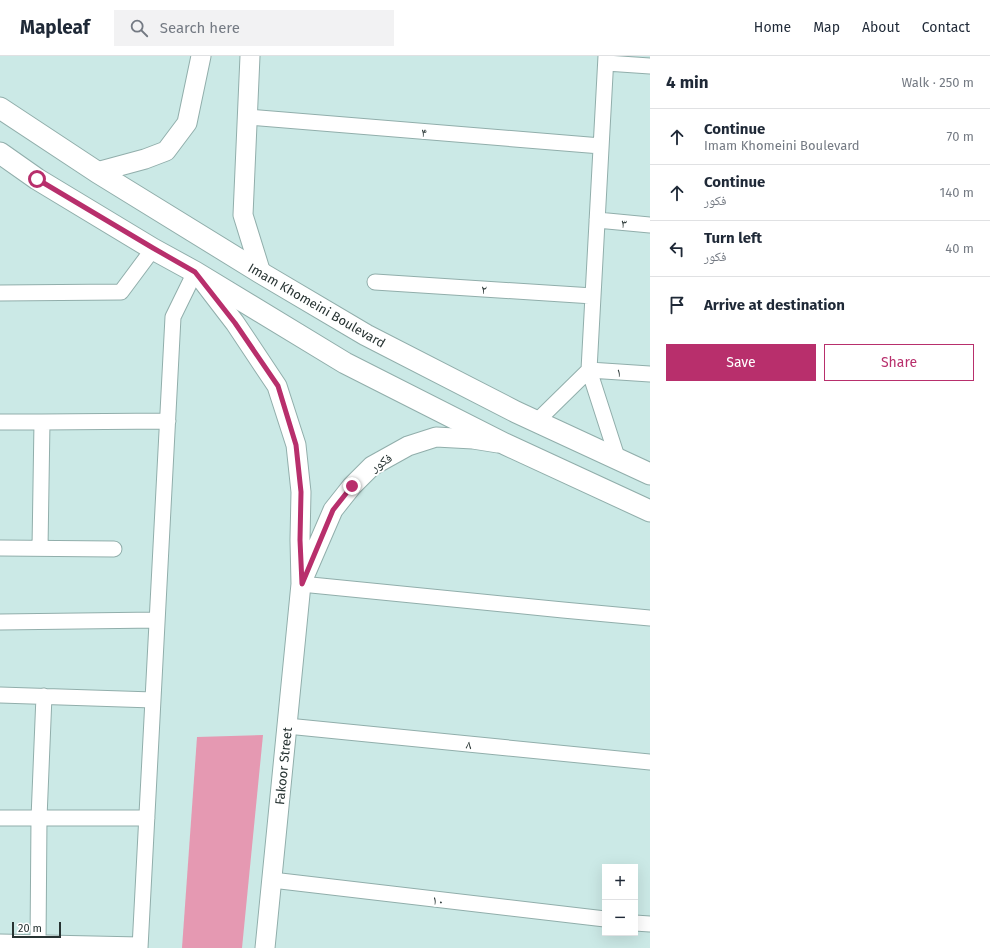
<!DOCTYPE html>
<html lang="en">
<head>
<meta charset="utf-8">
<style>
	:root { --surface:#fff; --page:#f2f2f3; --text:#1f2937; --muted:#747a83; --line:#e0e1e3; --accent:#b82f6c }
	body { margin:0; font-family:"Fira Sans","Noto Naskh Arabic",sans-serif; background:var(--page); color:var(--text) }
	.controls { position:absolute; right:12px; bottom:12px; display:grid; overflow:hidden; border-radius:0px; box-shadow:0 4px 16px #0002 }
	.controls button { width:36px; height:36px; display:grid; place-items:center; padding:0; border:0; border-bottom:1px solid var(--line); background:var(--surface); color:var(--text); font:20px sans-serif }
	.scale { position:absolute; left:12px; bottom:10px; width:49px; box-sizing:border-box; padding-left:4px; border:2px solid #273332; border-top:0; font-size:11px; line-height:14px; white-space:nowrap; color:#273332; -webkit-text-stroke:3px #fff; paint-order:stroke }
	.stop { position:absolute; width:12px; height:12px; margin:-9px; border:3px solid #b82f6c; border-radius:50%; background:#fff }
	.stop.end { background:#b82f6c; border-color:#fff; box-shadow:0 1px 4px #0008 }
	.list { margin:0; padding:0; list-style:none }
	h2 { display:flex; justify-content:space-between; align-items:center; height:52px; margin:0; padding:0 16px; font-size:17px }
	h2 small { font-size:13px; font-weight:400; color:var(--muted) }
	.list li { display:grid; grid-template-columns:26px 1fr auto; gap:12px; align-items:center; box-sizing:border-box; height:56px; padding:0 16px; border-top:1px solid var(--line) }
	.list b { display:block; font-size:15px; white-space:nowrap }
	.list p { margin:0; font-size:13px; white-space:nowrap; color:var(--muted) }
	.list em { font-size:13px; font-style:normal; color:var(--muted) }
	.actions { display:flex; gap:8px; padding:12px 16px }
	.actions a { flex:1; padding:9px 0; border:1px solid var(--accent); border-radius:0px; text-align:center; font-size:14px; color:var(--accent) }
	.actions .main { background:var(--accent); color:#fff }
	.icon { flex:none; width:22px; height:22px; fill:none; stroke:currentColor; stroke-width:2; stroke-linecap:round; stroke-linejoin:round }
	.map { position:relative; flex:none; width:650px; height:892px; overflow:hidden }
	header { display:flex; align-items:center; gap:24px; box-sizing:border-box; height:56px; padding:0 20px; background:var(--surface); border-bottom:1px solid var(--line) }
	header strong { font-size:19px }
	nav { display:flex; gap:22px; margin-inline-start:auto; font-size:14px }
	.search { width:280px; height:36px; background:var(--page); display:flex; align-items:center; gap:10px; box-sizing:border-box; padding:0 14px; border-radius:0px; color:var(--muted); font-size:15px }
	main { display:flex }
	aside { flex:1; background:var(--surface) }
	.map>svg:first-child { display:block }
	.green { fill:#e599b2 }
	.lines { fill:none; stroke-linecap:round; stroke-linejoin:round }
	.minor-casing { stroke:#91aeab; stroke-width:17 }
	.tertiary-casing { stroke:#91aeab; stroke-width:21 }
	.secondary-casing { stroke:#91aeab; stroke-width:23 }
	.minor { stroke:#fff; stroke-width:15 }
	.tertiary { stroke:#fff; stroke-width:19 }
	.secondary { stroke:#fff; stroke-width:21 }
	.route { stroke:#b82f6c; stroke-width:5 }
	.labels { text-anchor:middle; stroke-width:4; stroke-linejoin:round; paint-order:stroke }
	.street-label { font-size:13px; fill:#273332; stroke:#fff }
</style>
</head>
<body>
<header>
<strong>Mapleaf</strong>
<div class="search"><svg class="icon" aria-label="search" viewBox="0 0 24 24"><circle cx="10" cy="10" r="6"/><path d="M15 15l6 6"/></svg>Search here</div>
<nav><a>Home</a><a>Map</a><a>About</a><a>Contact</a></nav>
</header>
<main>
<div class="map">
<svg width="650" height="892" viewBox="0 0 650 892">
	<rect width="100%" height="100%" fill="#cbe9e6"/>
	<path class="green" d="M263,679L242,892H182L197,681Z"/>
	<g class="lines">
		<defs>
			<path id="minor" d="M606,0L589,314L650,318
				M606,7L650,10
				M247,61L601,90
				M597,164L650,169
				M375,226L593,240
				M0,237L121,236L153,193
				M537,365L589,314L618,404
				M0,366H42L40,492
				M42,366L168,365
				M0,492L114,493
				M301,528L563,554L650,562
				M0,566L157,564
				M0,639L153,644
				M287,670L650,706
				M0,762H147
				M272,824L605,863
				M635,867L650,868
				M0,886L140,889
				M38,888L39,762L44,640
				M140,892L173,261L195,216"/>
			<path id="tertiary" d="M250,0L243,159L261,217
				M97,116L145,103L166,95L187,67L201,0
				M199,220L235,267L277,330L296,389L301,436L300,484L301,528L333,454L352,430L372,410L408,390L436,381L473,383L498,387
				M265,892L301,528"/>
			<path id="secondary" d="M0,52L97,116L261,217L366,279L516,356L650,418
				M0,97L37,123L153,193L195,216L345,307L505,388L650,455"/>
		</defs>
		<use href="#minor" class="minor-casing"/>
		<use href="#tertiary" class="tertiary-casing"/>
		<use href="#secondary" class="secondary-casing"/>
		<use href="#minor" class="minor"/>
		<use href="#tertiary" class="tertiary"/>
		<use href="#secondary" class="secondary"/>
	</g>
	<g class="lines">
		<path class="route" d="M37,123L153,192L195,216L235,267L278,330L296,389L301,436L300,484L302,528L333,454L352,430"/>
	</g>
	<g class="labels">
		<g class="street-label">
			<text transform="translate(424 76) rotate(5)" y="5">۴</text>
			<text transform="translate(624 167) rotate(5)" y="5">۳</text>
			<text transform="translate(484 233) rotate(4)" y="5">۲</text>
			<text transform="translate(317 249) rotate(30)" y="5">Imam Khomeini Boulevard</text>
			<text transform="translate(619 316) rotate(3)" y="5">۱</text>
			<text transform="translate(381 406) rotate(-32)" y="5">فکور</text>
			<text transform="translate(469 688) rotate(6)" y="5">۸</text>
			<text transform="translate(283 710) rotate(-84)" y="5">Fakoor Street</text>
			<text transform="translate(438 844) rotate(7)" y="5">۱۰</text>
		</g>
	</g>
</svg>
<div class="controls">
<button>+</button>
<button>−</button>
</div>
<div class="scale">20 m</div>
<div class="stop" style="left:37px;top:123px"></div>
<div class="stop end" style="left:352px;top:430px"></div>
</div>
<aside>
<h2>4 min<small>Walk · 250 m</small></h2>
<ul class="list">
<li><svg class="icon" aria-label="ahead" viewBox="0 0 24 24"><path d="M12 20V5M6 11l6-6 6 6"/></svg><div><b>Continue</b><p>Imam Khomeini Boulevard</p></div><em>70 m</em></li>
<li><svg class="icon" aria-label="ahead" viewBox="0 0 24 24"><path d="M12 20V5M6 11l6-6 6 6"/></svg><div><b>Continue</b><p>فکور</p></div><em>140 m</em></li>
<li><svg class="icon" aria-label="left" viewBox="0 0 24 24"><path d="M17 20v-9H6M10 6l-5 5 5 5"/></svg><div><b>Turn left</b><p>فکور</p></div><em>40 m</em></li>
<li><svg class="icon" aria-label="arrive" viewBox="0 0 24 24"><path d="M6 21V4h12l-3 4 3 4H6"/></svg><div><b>Arrive at destination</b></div></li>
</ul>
<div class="actions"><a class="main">Save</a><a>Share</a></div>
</aside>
</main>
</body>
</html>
